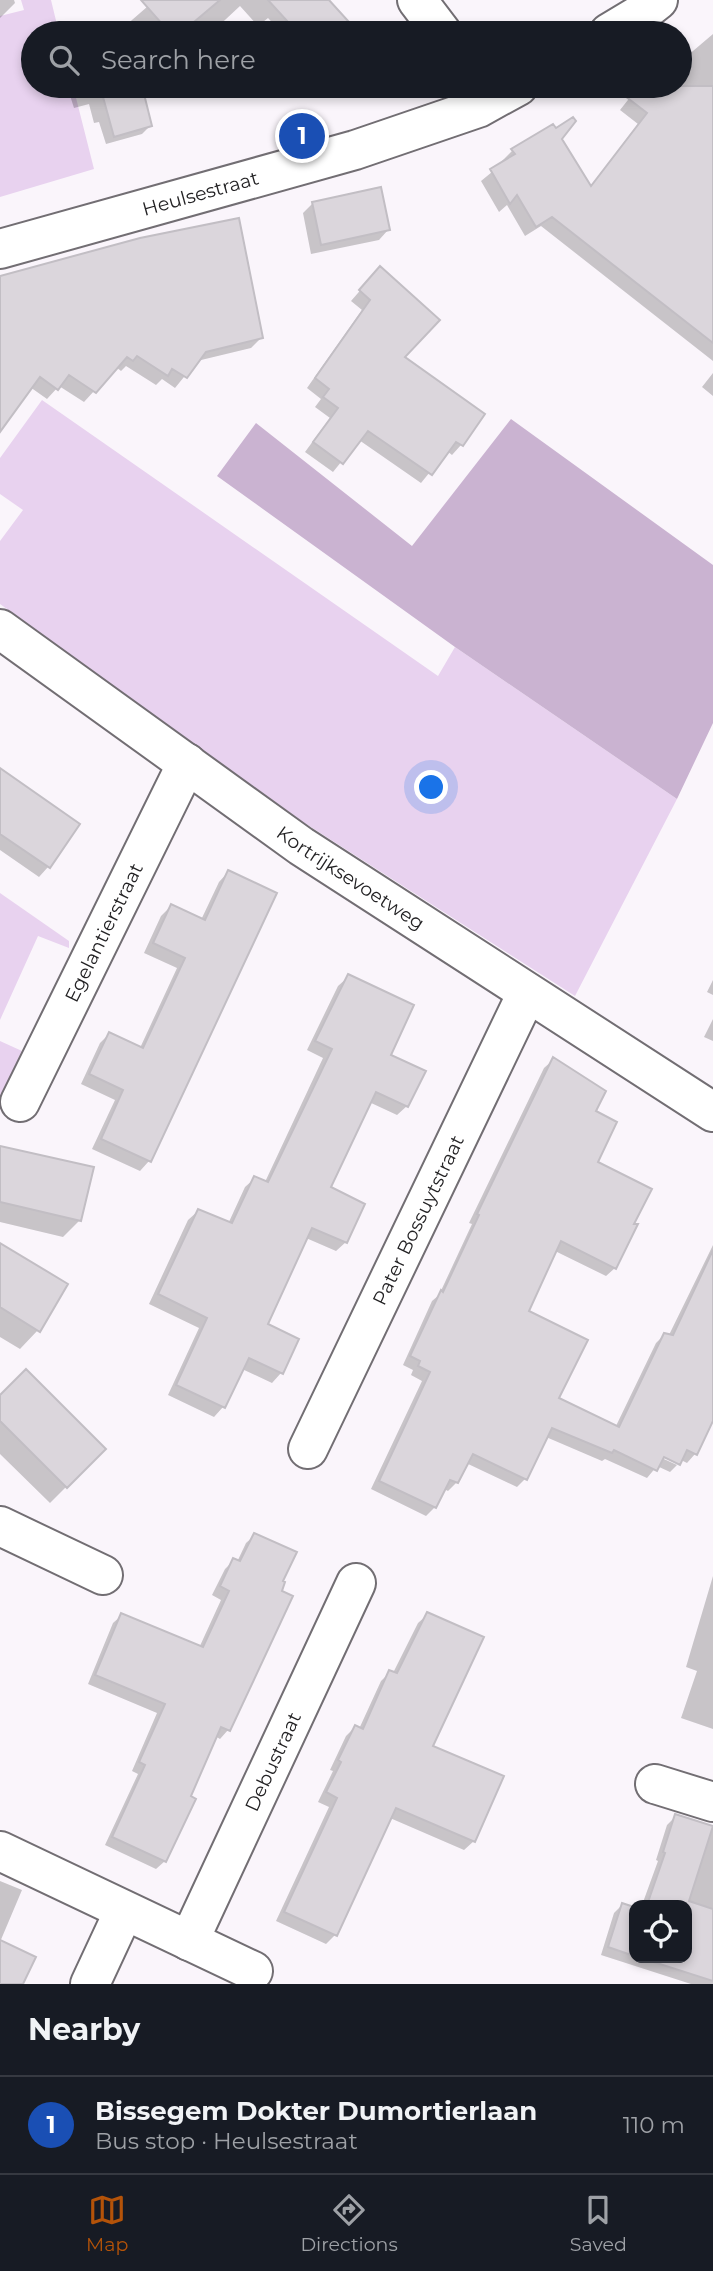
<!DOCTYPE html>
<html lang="en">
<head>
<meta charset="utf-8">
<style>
	:root { --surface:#171b24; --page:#242831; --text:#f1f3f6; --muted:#9ea1a6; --line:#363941; --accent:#b45309 }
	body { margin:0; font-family:Montserrat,sans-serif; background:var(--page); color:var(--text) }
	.controls { position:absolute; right:21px; bottom:21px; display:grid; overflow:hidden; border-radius:14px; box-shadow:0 4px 10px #0003 }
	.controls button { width:63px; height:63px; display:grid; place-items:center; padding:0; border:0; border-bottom:2px solid var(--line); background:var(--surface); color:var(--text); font:35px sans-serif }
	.you { position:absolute; left:432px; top:788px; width:24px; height:24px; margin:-18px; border:5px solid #fff; border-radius:50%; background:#1a73e8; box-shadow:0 0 0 10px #1a73e833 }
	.badge { display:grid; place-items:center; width:46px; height:46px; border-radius:50%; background:var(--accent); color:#fff; font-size:23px; font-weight:700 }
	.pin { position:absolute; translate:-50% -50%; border:4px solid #fff; box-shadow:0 2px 7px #0006 }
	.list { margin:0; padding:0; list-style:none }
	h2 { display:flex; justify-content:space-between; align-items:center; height:91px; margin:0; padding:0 28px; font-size:30px }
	h2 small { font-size:23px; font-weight:400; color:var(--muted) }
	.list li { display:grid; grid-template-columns:46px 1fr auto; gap:21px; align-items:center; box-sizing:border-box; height:98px; padding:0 28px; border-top:2px solid var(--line) }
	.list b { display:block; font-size:26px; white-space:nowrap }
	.list p { margin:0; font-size:23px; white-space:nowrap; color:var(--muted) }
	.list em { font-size:23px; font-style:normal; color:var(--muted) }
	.icon { flex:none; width:38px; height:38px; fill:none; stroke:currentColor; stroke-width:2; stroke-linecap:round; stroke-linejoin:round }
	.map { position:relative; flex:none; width:713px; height:1984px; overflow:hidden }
	.search { position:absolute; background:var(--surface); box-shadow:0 4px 10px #0003; left:21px; right:21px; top:21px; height:77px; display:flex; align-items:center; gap:18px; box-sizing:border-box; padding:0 24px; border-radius:38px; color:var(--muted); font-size:26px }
	.sheet { height:189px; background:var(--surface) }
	nav { display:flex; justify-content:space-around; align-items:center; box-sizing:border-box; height:98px; border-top:2px solid var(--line); background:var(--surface); font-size:19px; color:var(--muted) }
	nav a { display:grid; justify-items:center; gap:4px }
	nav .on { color:var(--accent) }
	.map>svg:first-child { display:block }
	.green { fill:#e8d2ef }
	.forest { fill:#cab3d1 }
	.shadow { fill:#0003 }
	.building { fill:#dbd6dc; stroke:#c2bec4; stroke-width:2 }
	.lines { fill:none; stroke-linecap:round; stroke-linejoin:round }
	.minor-casing { stroke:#726e73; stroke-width:42 }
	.minor { stroke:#fff; stroke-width:38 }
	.labels { text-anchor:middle; stroke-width:7; stroke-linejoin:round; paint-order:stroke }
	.street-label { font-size:19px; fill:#232224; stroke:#fff }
</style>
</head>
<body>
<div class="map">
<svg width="713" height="1984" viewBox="0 0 713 1984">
	<rect width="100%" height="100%" fill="#faf5fb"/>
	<path class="green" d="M21,0H51L59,33H33V86H73L94,169L0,197V16L24,10Z
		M42,400L438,676L455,647L677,799L575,996L303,822L0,604V541L23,510L0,494V458Z
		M0,893L69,941V948L38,936L0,1020Z
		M0,1041L22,1051L0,1098Z"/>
	<path class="forest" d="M511,419L713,565V723L677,799L455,647L217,476L256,423L412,546Z"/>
	<path class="shadow" d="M0,0H14L15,3L0,18Z
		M155,0H326L356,33H282L268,18L258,26L240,6L211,33H196L189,25L180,33H117Z
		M713,34V361L541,226L525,236L507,205L499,212L481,181L503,163L502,161L512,151L553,127L590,187L638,124L620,110L639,86H680V62Z
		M67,86H140L150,126L142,134L106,144L99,122L94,123L89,104L74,108Z
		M313,203L388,230L379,240L311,254L303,213Z
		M0,278L261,338L251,348L197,361L175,388L162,379L156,385L126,366L121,371L116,367L84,402L59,386L47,399L30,387L0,429Z
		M371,278L402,358L482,415L461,445L452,455L447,451L421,483L359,440L333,472L305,452L330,418L315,407L321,399L307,388L362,310L351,301Z
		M713,373V396L702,387Z
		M0,770L78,824L48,867L39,877L0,850Z
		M228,872L149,1161L140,1171L92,1149L115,1100L81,1084L100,1043L109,1034L140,1048L177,968L144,953L161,916L171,906L201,920L219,882Z
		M348,977L389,1056L407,1106L397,1115L369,1102L329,1188L346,1242L336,1251L306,1238L265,1325L297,1339L281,1373L272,1383L242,1369L223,1407L214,1417L168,1395L199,1328L149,1304L188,1220L198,1211L228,1224L245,1187L255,1178L265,1182L323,1058L307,1050L338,986Z
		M713,980V995L707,992Z
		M713,1019V1041L704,1037Z
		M553,1060L594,1112L596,1163L631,1225L615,1268L606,1276L555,1251L527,1312L556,1399L615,1428L656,1343L665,1334L669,1335L713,1245V1416L695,1454L687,1463L681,1460L678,1465V1462L656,1452L655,1455L677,1465L670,1472L657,1466L647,1478L605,1459L602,1461L546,1437L525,1479L517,1487L466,1463L457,1482L448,1491L444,1489L435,1507L426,1516L371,1489L422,1381L411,1375L413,1370L403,1365L432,1301L439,1295L472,1224L469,1223L544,1068Z
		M0,1147L79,1221L63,1237L0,1222Z
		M0,1245L38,1330L20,1349L0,1337Z
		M0,1397L104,1449L50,1503L0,1454Z
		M255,1535L281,1582L279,1592L291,1597L228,1730L220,1739L215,1736L165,1861L156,1869L105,1845L138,1774L132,1771L157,1713L88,1684L113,1623L122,1615L199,1648L221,1600L212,1595L225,1569L234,1560L237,1562L246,1543Z
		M713,1576V1729L681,1718L697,1671L686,1667Z
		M428,1614L431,1747L474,1841L464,1850L390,1818L335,1935L326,1944L276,1921L329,1807L318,1802L333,1771L330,1770L346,1736L355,1727L359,1729L381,1681L390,1672L393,1673L418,1623Z
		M676,1816L713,1828V1984H691L601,1955L614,1913L622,1905L634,1909V1958H687V1905H642L658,1861L656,1860L667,1825Z
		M0,1881L22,1890L0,1942L22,1984H0Z"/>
	<path class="building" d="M141,0H220L181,33H170Z
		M268,0H329L359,33H298Z
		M100,86H142L152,126L114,137Z
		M612,86H713V343L552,217L536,227L517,195L510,204L490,169L515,154L511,149L553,124L556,128L573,117L576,121L562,139L591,186L647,113Z
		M381,187L390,230L321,245L312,202Z
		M239,218L263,338L206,352L187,378L172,369L168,376L137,356L133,361L127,357L96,393L69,375L58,390L40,377L0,432V276L140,238Z
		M380,266L440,320L405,357L485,414L463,446L456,442L432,475L368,431L343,464L313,442L338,408L323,397L329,389L315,378L370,300L359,290Z
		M0,768L80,824L50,868L0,834Z
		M228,870L277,893L151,1162L101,1139L123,1090L89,1074L109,1032L143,1048L185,958L153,943L171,904L205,920Z
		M348,974L414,1005L391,1055L426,1071L408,1107L376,1092L331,1187L365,1204L347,1243L312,1228L268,1324L299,1339L283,1374L249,1358L225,1408L176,1385L207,1318L158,1294L198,1209L232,1223L254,1176L268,1182L332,1049L315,1041Z
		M553,1057L606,1091L596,1111L617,1122L598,1162L652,1189L634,1224H638L616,1269L561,1241L529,1311L588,1340L559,1398L619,1427L664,1333L673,1335L713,1250V1421L697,1455L687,1450L680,1465L664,1457L657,1471L614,1450L612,1453L552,1428L527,1480L473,1454L458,1483L450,1480L436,1508L379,1481L430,1372L418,1366L420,1361L410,1356L441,1290L443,1292L479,1215L477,1214Z
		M0,1146L94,1167L81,1221L0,1202Z
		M0,1243L68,1284L40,1332L0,1307Z
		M26,1369L106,1449L67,1488L0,1421V1395Z
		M254,1533L297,1552L283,1581L285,1582L282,1591L293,1596L230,1731L221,1727L191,1796L196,1799L166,1862L112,1837L145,1765L139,1762L165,1704L95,1675L121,1613L203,1647L229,1591L220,1586L233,1558L240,1561Z
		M427,1612L484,1637L433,1746L504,1776L475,1842L396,1808L337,1936L284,1912L337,1798L326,1792L341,1762L338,1760L355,1725L363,1729L389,1670L397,1673Z
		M675,1814L713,1826L689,1901L713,1909V1981L641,1958H687V1905H647L665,1853L663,1852Z
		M622,1903L634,1907V1956L608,1947Z
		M0,1940L36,1957L23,1984H0Z"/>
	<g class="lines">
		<defs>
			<g id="minor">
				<path d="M417,0L442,33"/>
				<path d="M609,33L639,15L658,0"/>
				<path id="s1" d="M0,249L355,150L478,108L518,86"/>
				<path id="s2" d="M0,629L301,846L713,1112"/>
				<path id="s3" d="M20,1102L187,763"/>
				<path id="s4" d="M308,1449L527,993"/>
				<path d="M0,1526L103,1575"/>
				<path d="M655,1784L713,1802"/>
				<path d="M0,1851L253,1971"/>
				<path id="s5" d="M189,1941L356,1583"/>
				<path d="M90,1984L124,1911"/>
			</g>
		</defs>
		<use href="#minor" class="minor-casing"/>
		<use href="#minor" class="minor"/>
	</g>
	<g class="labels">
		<g class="street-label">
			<text dy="7" stroke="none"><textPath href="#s1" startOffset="208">Heulsestraat</textPath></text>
			<text dy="7" stroke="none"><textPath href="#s2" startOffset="430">Kortrijksevoetweg</textPath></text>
			<text dy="7" stroke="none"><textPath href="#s3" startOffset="189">Egelantierstraat</textPath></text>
			<text dy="7" stroke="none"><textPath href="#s4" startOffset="254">Pater Bossuytstraat</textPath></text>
			<text dy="7" stroke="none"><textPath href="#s5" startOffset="198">Debustraat</textPath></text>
		</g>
	</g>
</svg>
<div class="controls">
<button><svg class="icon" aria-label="locate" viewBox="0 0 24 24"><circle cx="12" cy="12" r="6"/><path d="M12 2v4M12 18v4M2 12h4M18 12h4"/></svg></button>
</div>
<div class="you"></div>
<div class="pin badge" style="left:302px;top:136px;background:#1a4fb4">1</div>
<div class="search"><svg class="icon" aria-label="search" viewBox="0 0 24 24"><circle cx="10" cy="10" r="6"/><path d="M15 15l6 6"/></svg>Search here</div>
</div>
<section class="sheet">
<h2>Nearby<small></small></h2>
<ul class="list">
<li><span class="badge" style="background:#1a4fb4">1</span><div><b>Bissegem Dokter Dumortierlaan</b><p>Bus stop · Heulsestraat</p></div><em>110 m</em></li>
</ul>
</section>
<nav>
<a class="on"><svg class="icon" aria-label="map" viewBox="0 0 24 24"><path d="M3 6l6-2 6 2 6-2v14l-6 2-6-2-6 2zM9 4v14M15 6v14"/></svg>Map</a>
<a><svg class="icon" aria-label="directions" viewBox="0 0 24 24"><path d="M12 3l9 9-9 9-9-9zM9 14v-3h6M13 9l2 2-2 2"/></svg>Directions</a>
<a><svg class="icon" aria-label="saved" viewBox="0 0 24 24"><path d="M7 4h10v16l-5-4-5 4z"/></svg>Saved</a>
</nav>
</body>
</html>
